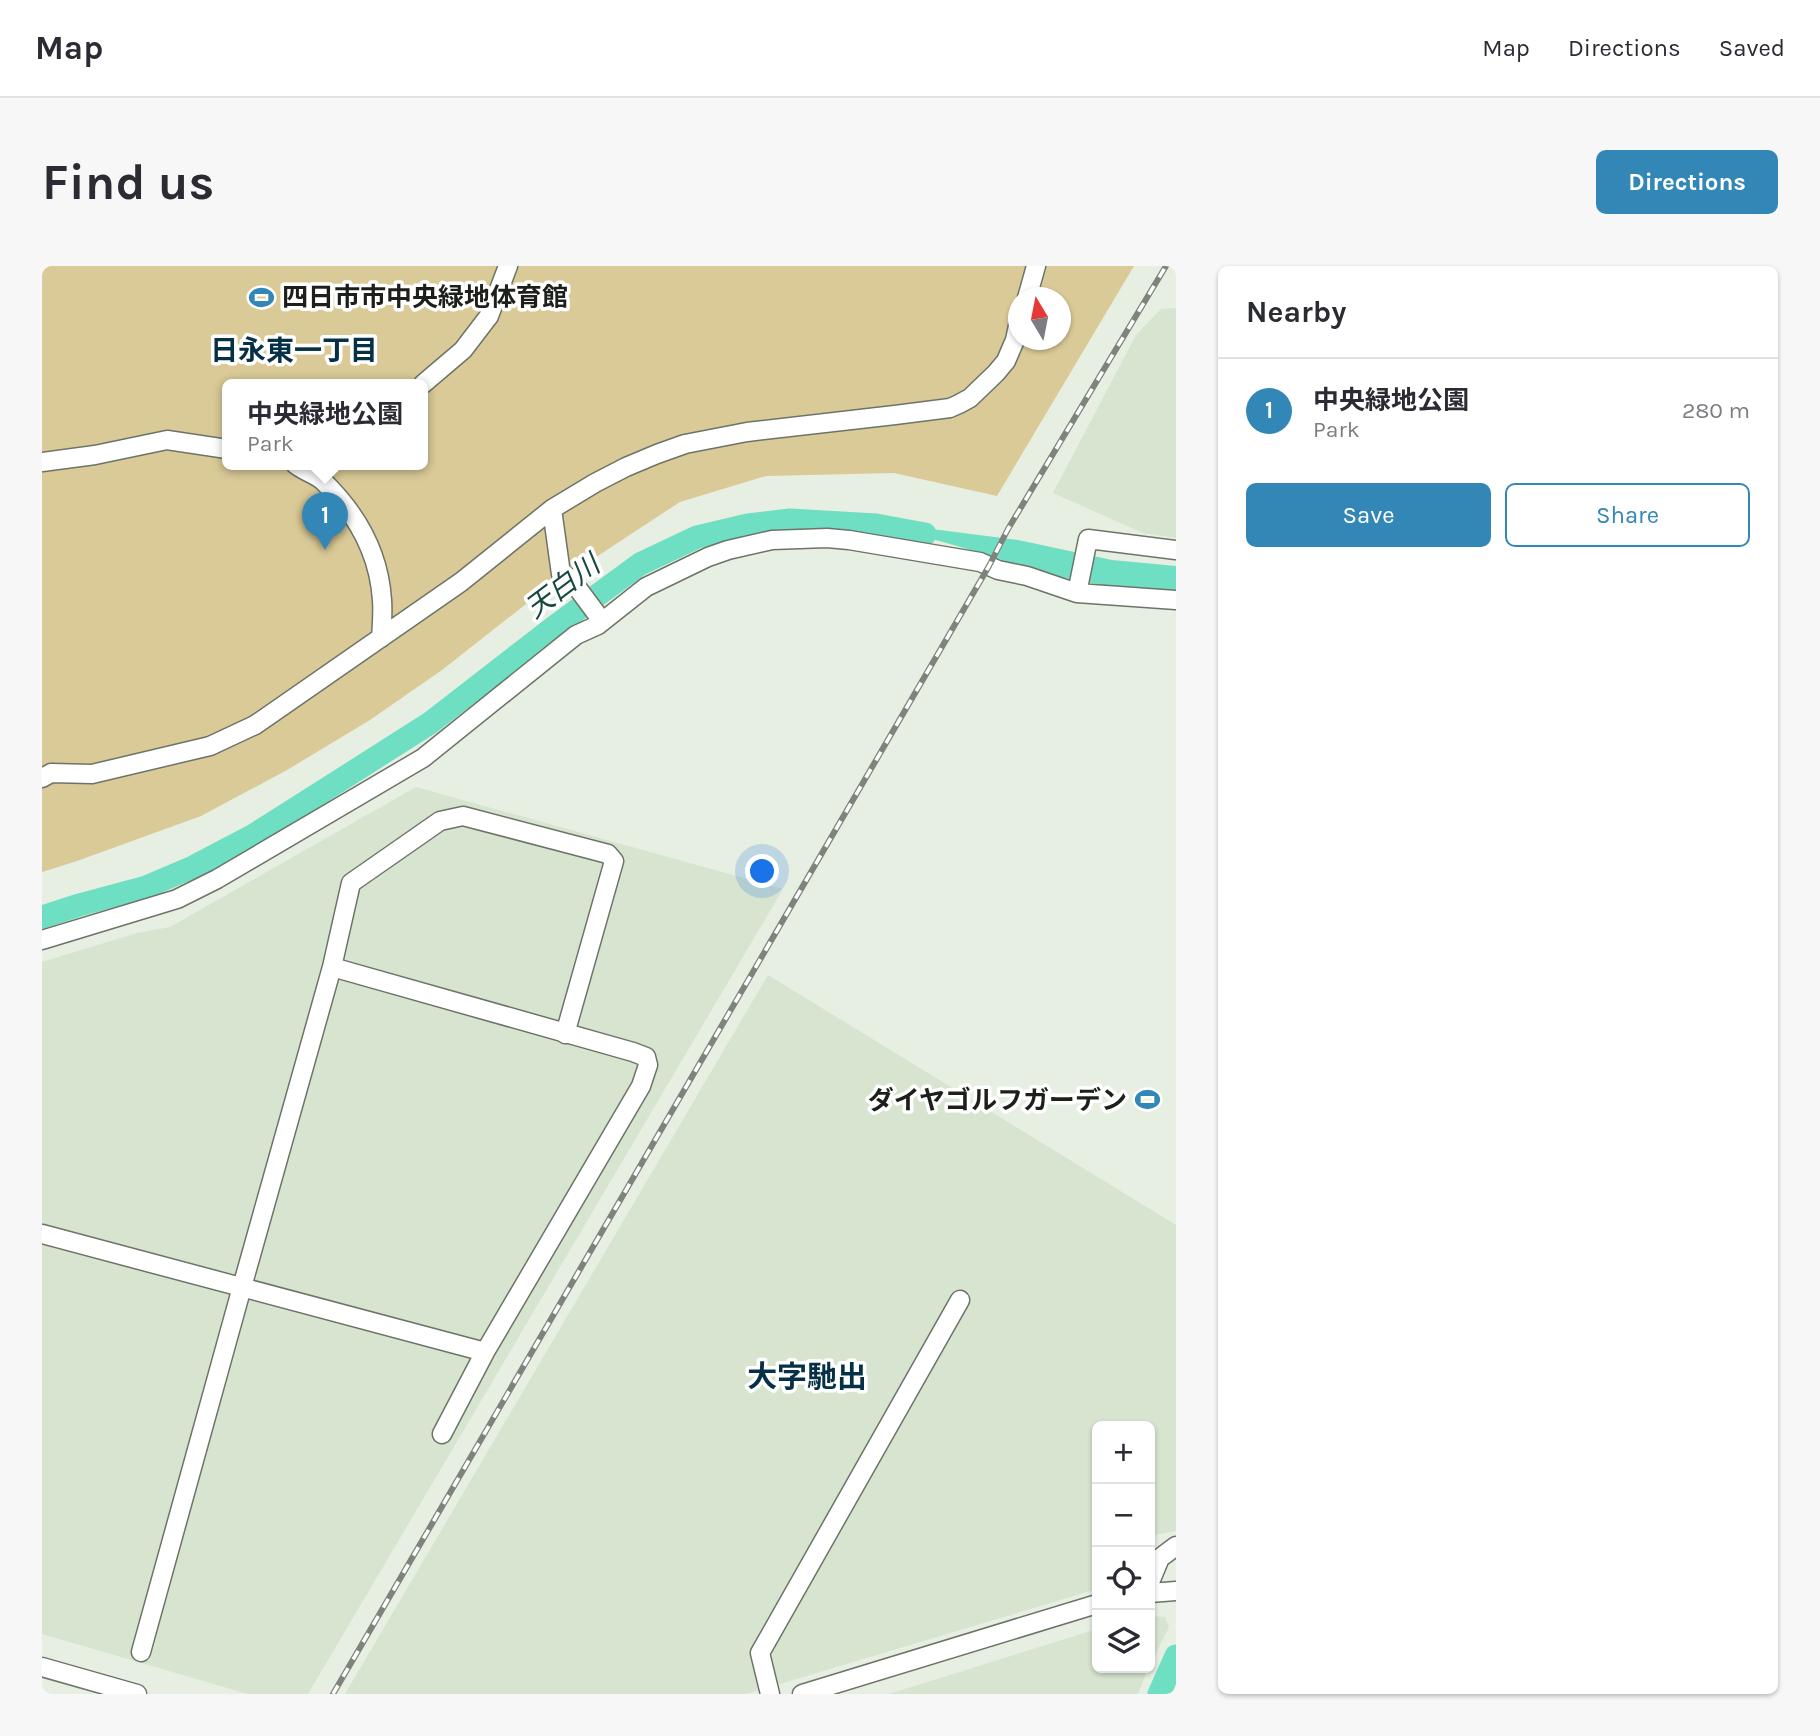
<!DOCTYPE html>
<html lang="en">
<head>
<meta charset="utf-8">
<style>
	:root { --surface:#fff; --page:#f7f7f7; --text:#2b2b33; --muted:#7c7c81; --line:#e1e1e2; --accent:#3287b6 }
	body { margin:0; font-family:Karla,"Noto Sans JP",sans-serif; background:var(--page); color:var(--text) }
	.controls { position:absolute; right:21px; bottom:21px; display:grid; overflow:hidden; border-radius:10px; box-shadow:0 2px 5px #0004 }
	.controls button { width:63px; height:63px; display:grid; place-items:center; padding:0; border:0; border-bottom:2px solid var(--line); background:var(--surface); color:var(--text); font:35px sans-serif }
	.compass { position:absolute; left:966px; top:21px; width:63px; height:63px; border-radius:50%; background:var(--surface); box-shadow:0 2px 5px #0004; rotate:350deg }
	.you { position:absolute; left:721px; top:606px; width:24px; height:24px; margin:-18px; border:5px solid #fff; border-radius:50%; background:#1a73e8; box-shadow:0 0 0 10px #1a73e833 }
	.badge { display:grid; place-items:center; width:46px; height:46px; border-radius:50%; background:var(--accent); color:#fff; font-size:23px; font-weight:700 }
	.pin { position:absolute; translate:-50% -58px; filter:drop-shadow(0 2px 4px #0008) }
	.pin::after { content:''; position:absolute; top:37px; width:24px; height:21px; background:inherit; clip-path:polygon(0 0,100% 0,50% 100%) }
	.popup { position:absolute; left:180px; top:113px; width:206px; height:91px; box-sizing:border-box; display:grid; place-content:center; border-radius:10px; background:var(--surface); filter:drop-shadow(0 2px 5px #0005); font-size:23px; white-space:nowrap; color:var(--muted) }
	.popup b { font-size:26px; color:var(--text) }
	.popup::after { content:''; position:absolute; left:50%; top:100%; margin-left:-14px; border:14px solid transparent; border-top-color:var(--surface) }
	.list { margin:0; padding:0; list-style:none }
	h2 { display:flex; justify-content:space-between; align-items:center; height:91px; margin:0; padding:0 28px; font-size:30px }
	h2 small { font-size:23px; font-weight:400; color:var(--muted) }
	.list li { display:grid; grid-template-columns:46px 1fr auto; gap:21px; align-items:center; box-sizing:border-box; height:105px; padding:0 28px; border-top:2px solid var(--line) }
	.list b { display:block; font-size:26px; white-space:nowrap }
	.list p { margin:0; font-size:23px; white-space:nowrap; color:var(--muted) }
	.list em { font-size:23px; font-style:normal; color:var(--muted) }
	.actions { display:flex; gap:14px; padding:21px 28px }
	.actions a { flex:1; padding:16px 0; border:2px solid var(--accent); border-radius:10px; text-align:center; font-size:24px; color:var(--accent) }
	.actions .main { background:var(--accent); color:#fff }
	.icon { flex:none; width:38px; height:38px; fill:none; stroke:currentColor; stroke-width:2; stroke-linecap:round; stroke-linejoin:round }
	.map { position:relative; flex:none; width:1134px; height:1428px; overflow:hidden; border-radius:10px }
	header { display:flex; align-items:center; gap:42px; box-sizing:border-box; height:98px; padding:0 35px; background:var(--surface); border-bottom:2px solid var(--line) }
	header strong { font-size:33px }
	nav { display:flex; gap:38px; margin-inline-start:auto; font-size:24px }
	.intro { display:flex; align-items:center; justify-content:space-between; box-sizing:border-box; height:168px; padding:0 42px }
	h1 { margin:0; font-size:49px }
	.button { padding:18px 32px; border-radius:10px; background:var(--accent); color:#fff; font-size:24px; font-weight:700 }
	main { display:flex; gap:42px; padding:0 42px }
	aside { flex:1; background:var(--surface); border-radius:10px; box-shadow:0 2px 5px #0004 }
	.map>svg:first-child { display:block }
	.built { fill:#d7e4cf }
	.green { fill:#daca97; fill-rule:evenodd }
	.water { fill:#6edfc3 }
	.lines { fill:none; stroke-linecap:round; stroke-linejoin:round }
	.river { stroke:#6edfc3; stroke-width:23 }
	.minor-casing { stroke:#6c7467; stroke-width:21 }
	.minor { stroke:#fff; stroke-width:18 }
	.rail-casing { stroke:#7e847b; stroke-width:6 }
	.rail { stroke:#fff; stroke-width:3.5; stroke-dasharray:10; stroke-linecap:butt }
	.labels { text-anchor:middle; stroke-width:7; stroke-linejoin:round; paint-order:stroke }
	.poi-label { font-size:26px; font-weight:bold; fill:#1c1f1a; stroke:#fff; text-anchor:start }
	.neighbourhood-label { font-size:28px; font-weight:bold; fill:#053046; stroke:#fff }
	.water-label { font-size:28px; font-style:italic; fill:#17493e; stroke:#fff }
	.quarter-label { font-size:30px; font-weight:bold; fill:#053046; stroke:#fff }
</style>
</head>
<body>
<header>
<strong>Map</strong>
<nav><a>Map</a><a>Directions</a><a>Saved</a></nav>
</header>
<div class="intro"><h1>Find us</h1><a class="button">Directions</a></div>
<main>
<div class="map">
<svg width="1134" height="1428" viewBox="0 0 1134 1428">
	<rect width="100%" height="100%" fill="#e6efe1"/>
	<path class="built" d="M1134,42V272L1101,267L1011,227L1094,69L1119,43Z
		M374,521L741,623L266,1428H206L0,1368V696L95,667L128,661Z
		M726,709L1134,959V1265L1112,1269L1108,1275V1160H1055V1323L704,1428H303Z
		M1108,1350L1123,1351L1127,1361L1108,1399Z
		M1055,1363V1402H1106L1096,1428H847Z"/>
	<path class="green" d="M0,0H1092L955,230L852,207L724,210L638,236L493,331L400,404L328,454L245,504L159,550L35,595L0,606ZM976,32H1018V74H976ZM185,118H381V198H185Z"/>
	<path class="water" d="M827,255L976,274L1070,294L1134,300V327L1071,321L1003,308L936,286Z"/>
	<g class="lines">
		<path class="river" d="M0,651L37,639L104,621L151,601L212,569L388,457L512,361L598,298L655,271L706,259L748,254L834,259L883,268
			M1117,1428L1134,1390"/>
		<defs>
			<path id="minor" d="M985,32L994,0
				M381,118L421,84L447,50L466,0
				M0,196L53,189L125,174L185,183
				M253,198C261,205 273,208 281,215C314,247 337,287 340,334C341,346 340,359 339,372
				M510,243L519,308L528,312L560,355
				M1035,327L1046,273L1134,284
				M0,512L9,507L50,508L168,480L213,459L419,316L510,243L553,217L584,201L615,188L643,178L705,166L853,149L908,142L917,138L928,132L954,107L964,95L973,74L976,60
				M0,674L135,633L175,613L381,492L534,369L556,359L604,321L666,291L686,284L730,274L785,272L807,274L938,296L956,304L985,310L1035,327L1134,334
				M290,701L591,786L604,791L606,799L599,820L443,1086L400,1168
				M0,968L443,1086
				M1108,1316L1118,1292L1134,1280
				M1108,1327L1134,1325
				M99,1386L200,1021L290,701L309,617L398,555L421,550L566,588L572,595L523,768
				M0,1401L95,1428
				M728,1428L718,1387L918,1034
				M760,1428L1055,1338"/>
		</defs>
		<use href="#minor" class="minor-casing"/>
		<use href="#minor" class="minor"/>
		<defs>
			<path id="rail" d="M291,1428L947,300L966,263L1124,0"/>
		</defs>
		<use href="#rail" class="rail-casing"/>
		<use href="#rail" class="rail"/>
	</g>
	<defs>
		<symbol id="stadium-bare" viewBox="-9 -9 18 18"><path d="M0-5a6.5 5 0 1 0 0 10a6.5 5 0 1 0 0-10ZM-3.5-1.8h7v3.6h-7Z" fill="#3287b6" stroke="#fff" stroke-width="2.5" paint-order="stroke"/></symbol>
	</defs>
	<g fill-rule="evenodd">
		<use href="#stadium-bare" x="202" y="14" width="35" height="35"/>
		<use href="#stadium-bare" x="1088" y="816" width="35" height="35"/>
	</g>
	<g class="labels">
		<g class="poi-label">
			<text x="240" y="40">四日市市中央緑地体育館</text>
			<text x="1085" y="843" text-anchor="end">ダイヤゴルフガーデン</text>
		</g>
		<g class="neighbourhood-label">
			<text x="252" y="94">日永東一丁目</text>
		</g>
		<g class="water-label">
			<text transform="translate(520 320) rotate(-37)" y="10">天白川</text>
		</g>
		<g class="quarter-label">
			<text x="765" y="1121">大字馳出</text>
		</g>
	</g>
</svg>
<div class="controls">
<button>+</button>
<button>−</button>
<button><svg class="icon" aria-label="locate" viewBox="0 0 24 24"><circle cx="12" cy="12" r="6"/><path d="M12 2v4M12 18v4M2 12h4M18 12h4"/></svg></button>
<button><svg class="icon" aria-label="layers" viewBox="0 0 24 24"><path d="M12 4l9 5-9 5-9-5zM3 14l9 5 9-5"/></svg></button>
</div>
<svg class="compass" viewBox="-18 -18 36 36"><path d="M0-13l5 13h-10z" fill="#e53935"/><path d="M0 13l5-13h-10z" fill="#7c7c81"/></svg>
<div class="you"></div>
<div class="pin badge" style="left:283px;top:284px">1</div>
<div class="popup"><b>中央緑地公園</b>Park</div>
</div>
<aside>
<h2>Nearby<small></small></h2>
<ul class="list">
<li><span class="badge">1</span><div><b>中央緑地公園</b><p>Park</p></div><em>280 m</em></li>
</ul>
<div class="actions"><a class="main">Save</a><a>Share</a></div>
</aside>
</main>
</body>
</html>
